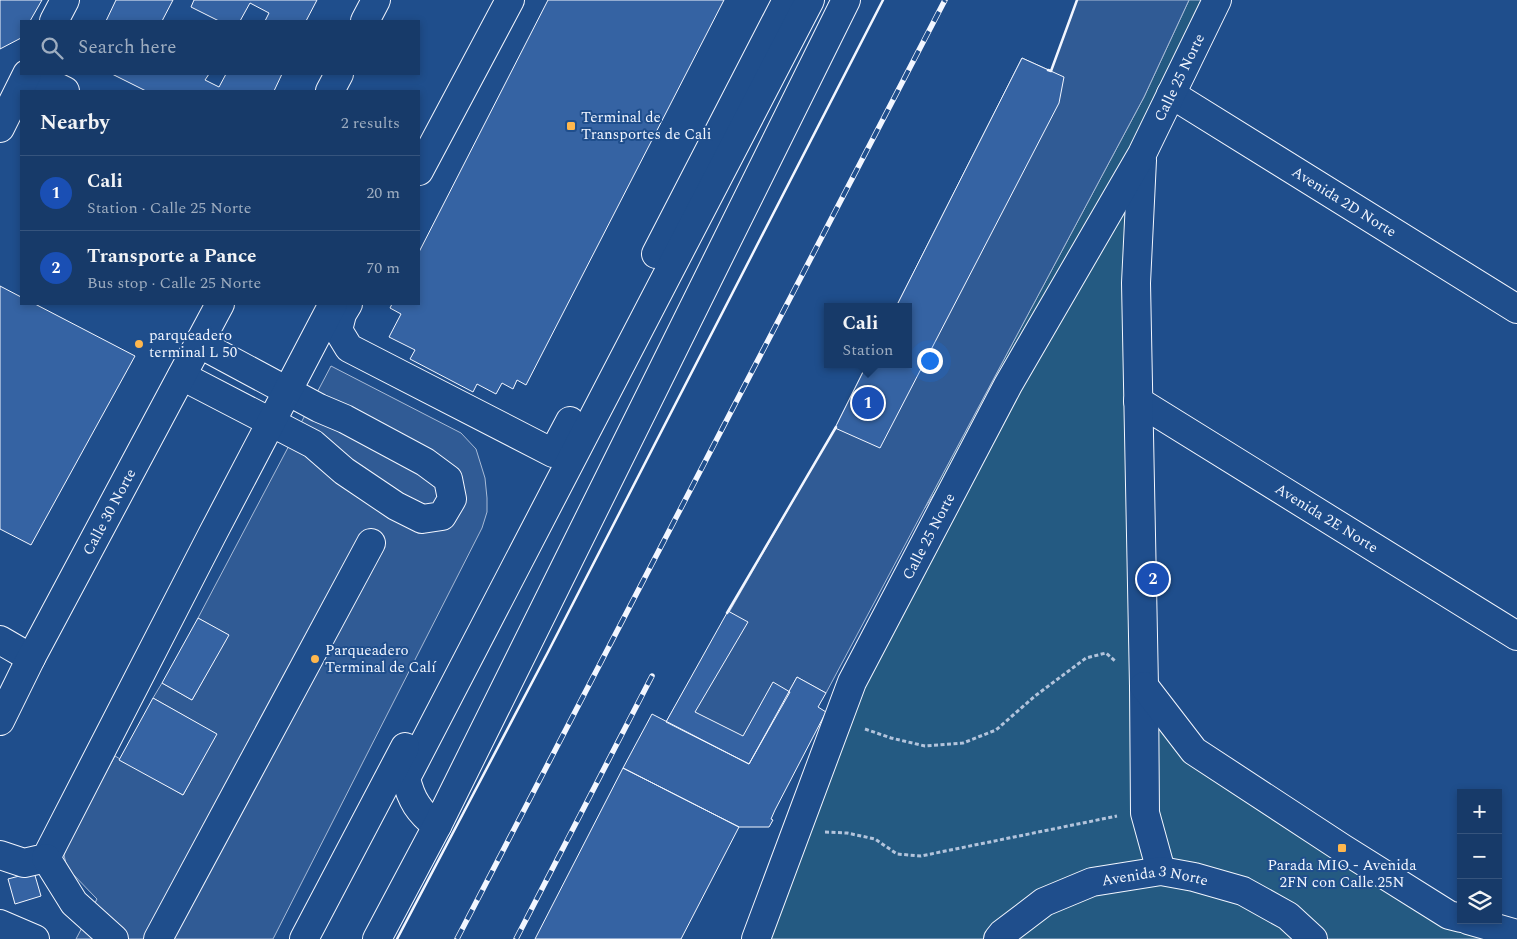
<!DOCTYPE html>
<html lang="en">
<head>
<meta charset="utf-8">
<style>
	:root { --surface:#173a69; --page:#244571; --text:#f1f3f6; --muted:#9eadc0; --line:#36547d; --accent:#ffb74d }
	body { margin:0; font-family:Spectral,serif; background:var(--page); color:var(--text) }
	.controls { position:absolute; right:15px; bottom:15px; display:grid; overflow:hidden; border-radius:0px; box-shadow:0 2px 8px #0003 }
	.controls button { width:45px; height:45px; display:grid; place-items:center; padding:0; border:0; border-bottom:1px solid var(--line); background:var(--surface); color:var(--text); font:25px sans-serif }
	.you { position:absolute; left:929px; top:360px; width:18px; height:18px; margin:-12px; border:4px solid #fff; border-radius:50%; background:#1a73e8; box-shadow:0 0 0 8px #1a73e833 }
	.badge { display:grid; place-items:center; width:32px; height:32px; border-radius:50%; background:var(--accent); color:#fff; font-size:16px; font-weight:700 }
	.pin { position:absolute; translate:-50% -50%; border:2px solid #fff; box-shadow:0 1px 5px #0006 }
	.popup { position:absolute; left:824px; top:303px; width:88px; height:65px; box-sizing:border-box; display:grid; place-content:center; border-radius:0px; background:var(--surface); filter:drop-shadow(0 1px 4px #0005); font-size:16px; white-space:nowrap; color:var(--muted) }
	.popup b { font-size:19px; color:var(--text) }
	.popup::after { content:''; position:absolute; left:50%; top:100%; margin-left:-10px; border:10px solid transparent; border-top-color:var(--surface) }
	.list { margin:0; padding:0; list-style:none }
	h2 { display:flex; justify-content:space-between; align-items:center; height:65px; margin:0; padding:0 20px; font-size:21px }
	h2 small { font-size:16px; font-weight:400; color:var(--muted) }
	.list li { display:grid; grid-template-columns:32px 1fr auto; gap:15px; align-items:center; box-sizing:border-box; height:75px; padding:0 20px; border-top:1px solid var(--line) }
	.list b { display:block; font-size:19px; white-space:nowrap }
	.list p { margin:0; font-size:16px; white-space:nowrap; color:var(--muted) }
	.list em { font-size:16px; font-style:normal; color:var(--muted) }
	.icon { flex:none; width:28px; height:28px; fill:none; stroke:currentColor; stroke-width:2; stroke-linecap:round; stroke-linejoin:round }
	.map { position:relative; flex:none; width:1517px; height:939px; overflow:hidden }
	.search { position:absolute; background:var(--surface); box-shadow:0 2px 8px #0003; left:20px; top:20px; width:400px; height:55px; display:flex; align-items:center; gap:12px; box-sizing:border-box; padding:0 18px; border-radius:0px; color:var(--muted); font-size:19px }
	.panel { position:absolute; background:var(--surface); box-shadow:0 2px 8px #0003; left:20px; top:90px; width:400px; height:215px; border-radius:0px }
	.map>svg:first-child { display:block }
	.green { fill:#245a82; stroke:#a8bbd7 }
	.parking { fill:#305b95; stroke:#a8bbd7 }
	.building { fill:#3563a3; stroke:#f2f6ff }
	.lines { fill:none; stroke-linecap:round; stroke-linejoin:round }
	.minor-casing { stroke:#f2f6ff; stroke-width:30 }
	.major-casing { stroke:#f2f6ff; stroke-width:30 }
	.path { stroke:#b3c4dc; stroke-width:3; stroke-dasharray:4 2.5; stroke-linecap:butt }
	.minor { stroke:#1f4e8c; stroke-width:28 }
	.major { stroke:#1f4e8c; stroke-width:28 }
	.rail-casing { stroke:#f2f6ff; stroke-width:5.5 }
	.rail { stroke:#1f4e8c; stroke-width:4; stroke-dasharray:11; stroke-linecap:butt }
	.wall { stroke:#f2f6ff; stroke-width:2.5 }
	.poi-dot { fill:#ffb74d; stroke:#1f4e8c; stroke-width:2 }
	.labels { text-anchor:middle; stroke-width:4; stroke-linejoin:round; paint-order:stroke }
	.street-label { font-size:15px; fill:#f2f6ff; stroke:#1f4e8c }
	.poi-label { font-size:15px; fill:#f2f6ff; stroke:#1f4e8c; text-anchor:start }
</style>
</head>
<body>
<div class="map">
<svg width="1517" height="939" viewBox="0 0 1517 939">
	<rect width="100%" height="100%" fill="#1f4e8c"/>
	<path class="green" d="M1189,0H1217L1142,154L1144,686L1194,751L1517,939H756L799,824L1004,391L924,509L1144,97Z"/>
	<path class="parking" d="M1077,0H1189L1144,97L826,693L797,677L749,764L666,722L835,428L867,364H908V307H896L1022,58L1051,71Z
		M331,366L461,433L476,449L485,478L487,498V512L482,528L273,939H76L97,899L67,868L64,855L73,831L115,756L183,795L216,734L153,698L162,683L192,700L228,635L198,618Z"/>
	<path class="building" d="M0,0H42L30,21H21V38L0,49Z
		M116,0H173L162,21H106Z
		M194,0H317L306,21H265L269,13L250,3L240,21H219L191,7Z
		M548,0H724L526,385L517,380L513,389L502,383L496,394L477,384L473,392L410,359L415,350L389,337L401,314L390,308L392,304H419V252Z
		M1022,58L1064,77L1059,103L880,448L835,428L867,364H908V307H896Z
		M112,74H209L205,80L219,87L226,74H282L274,91H146Z
		M0,286L21,297V304H35L135,356L31,545L0,529Z
		M728,611L748,622L695,712L743,736L773,682L790,692L749,764L666,722Z
		M198,618L229,635L192,700L162,683Z
		M797,677L826,693L818,707L826,712L775,810L771,819L773,820L769,827H739L623,768L652,714L749,764Z
		M153,698L217,734L183,795L119,760Z
		M623,768L739,827L681,939H535Z
		M34,872L41,896L15,904L8,879Z"/>
	<g class="lines">
		<defs>
			<g id="minor">
				<path d="M54,21L65,0"/>
				<path d="M31,74L65,91"/>
				<path id="s1" d="M1171,94L1517,309"/>
				<path d="M0,128L27,74"/>
				<path d="M419,171L510,0"/>
				<path d="M656,254L787,0"/>
				<path d="M348,304L342,314L338,330L349,348L553,453L570,421"/>
				<path d="M182,376L313,444L344,471L396,506L422,519L442,516L452,499L448,479L425,462L345,419L319,408L198,343"/>
				<path id="s2" d="M1138,401L1517,636"/>
				<path d="M0,640L31,658"/>
				<path d="M437,826C419,812 411,800 406,778L810,0"/>
				<path d="M0,855L24,863L46,858L212,535L333,304"/>
				<path d="M46,858L74,903L114,939"/>
				<path d="M0,924L35,939"/>
				<path d="M158,939L371,543"/>
				<path d="M304,939L405,747"/>
				<path d="M377,939L437,826L846,0"/>
			</g>
			<g id="major">
				<path d="M365,21L376,0"/>
				<path d="M330,91L339,74"/>
				<path d="M1142,160L1136,283L1144,686L1145,813L1161,871"/>
				<path d="M1144,686L1194,751L1342,848L1449,915L1461,918"/>
				<path id="s3" d="M0,721L31,658L220,304"/>
				<path d="M1468,920L1517,934"/>
				<path id="s4" d="M756,939L852,682L1008,385L1142,154L1217,0"/>
				<path id="s5" d="M998,939L1002,934L1044,902L1092,882L1161,871L1194,877L1243,891L1288,916L1313,939"/>
			</g>
		</defs>
		<use href="#minor" class="minor-casing"/>
		<use href="#major" class="major-casing"/>
		<path class="path" d="M865,729L891,738L925,746L963,743L996,730L1035,696L1086,658L1106,653L1115,661
			M825,832L847,833L875,839L897,854L921,856L1117,816"/>
		<use href="#minor" class="minor"/>
		<use href="#major" class="major"/>
		<defs>
			<path id="rail" d="M457,939L945,0
				M516,939L652,676"/>
		</defs>
		<use href="#rail" class="rail-casing"/>
		<use href="#rail" class="rail"/>
		<path class="wall" d="M1048,70L1051,71L1077,0
			M727,613L836,427
			M397,939L548,652L883,0"/>
	</g>
	<g class="poi-dot">
		<rect x="566" y="121" width="10" height="10" rx="2.5"/>
		<circle cx="139" cy="344" r="5"/>
		<circle cx="315" cy="659" r="5"/>
		<rect x="1337" y="843" width="10" height="10" rx="2.5"/>
	</g>
	<g class="labels">
		<g class="street-label">
			<text dy="5" stroke="none"><textPath href="#s4" startOffset="962">Calle 25 Norte</textPath></text>
			<text dy="5" stroke="none"><textPath href="#s1" startOffset="204">Avenida 2D Norte</textPath></text>
			<text dy="5" stroke="none"><textPath href="#s3" startOffset="236">Calle 30 Norte</textPath></text>
			<text dy="5" stroke="none"><textPath href="#s2" startOffset="222">Avenida 2E Norte</textPath></text>
			<text dy="5" stroke="none"><textPath href="#s4" startOffset="439">Calle 25 Norte</textPath></text>
			<text dy="5" stroke="none"><textPath href="#s5" startOffset="175">Avenida 3 Norte</textPath></text>
		</g>
		<g class="poi-label">
			<text x="581" y="122">Terminal de<tspan x="581" dy="17">Transportes de Cali</tspan></text>
			<text x="149" y="340">parqueadero<tspan x="149" dy="17">terminal L 50</tspan></text>
			<text x="325" y="655">Parqueadero<tspan x="325" dy="17">Terminal de Calí</tspan></text>
			<text x="1342" y="870" text-anchor="middle">Parada MIO - Avenida<tspan x="1342" dy="17">2FN con Calle 25N</tspan></text>
		</g>
	</g>
</svg>
<div class="controls">
<button>+</button>
<button>−</button>
<button><svg class="icon" aria-label="layers" viewBox="0 0 24 24"><path d="M12 4l9 5-9 5-9-5zM3 14l9 5 9-5"/></svg></button>
</div>
<div class="you"></div>
<div class="pin badge" style="left:868px;top:403px;background:#1a4fb4">1</div>
<div class="popup"><b>Cali</b>Station</div>
<div class="pin badge" style="left:1153px;top:579px;background:#1a4fb4">2</div>
<div class="search"><svg class="icon" aria-label="search" viewBox="0 0 24 24"><circle cx="10" cy="10" r="6"/><path d="M15 15l6 6"/></svg>Search here</div>
<section class="panel">
<h2>Nearby<small>2 results</small></h2>
<ul class="list">
<li><span class="badge" style="background:#1a4fb4">1</span><div><b>Cali</b><p>Station · Calle 25 Norte</p></div><em>20 m</em></li>
<li><span class="badge" style="background:#1a4fb4">2</span><div><b>Transporte a Pance</b><p>Bus stop · Calle 25 Norte</p></div><em>70 m</em></li>
</ul>
</section>
</div>
</body>
</html>
